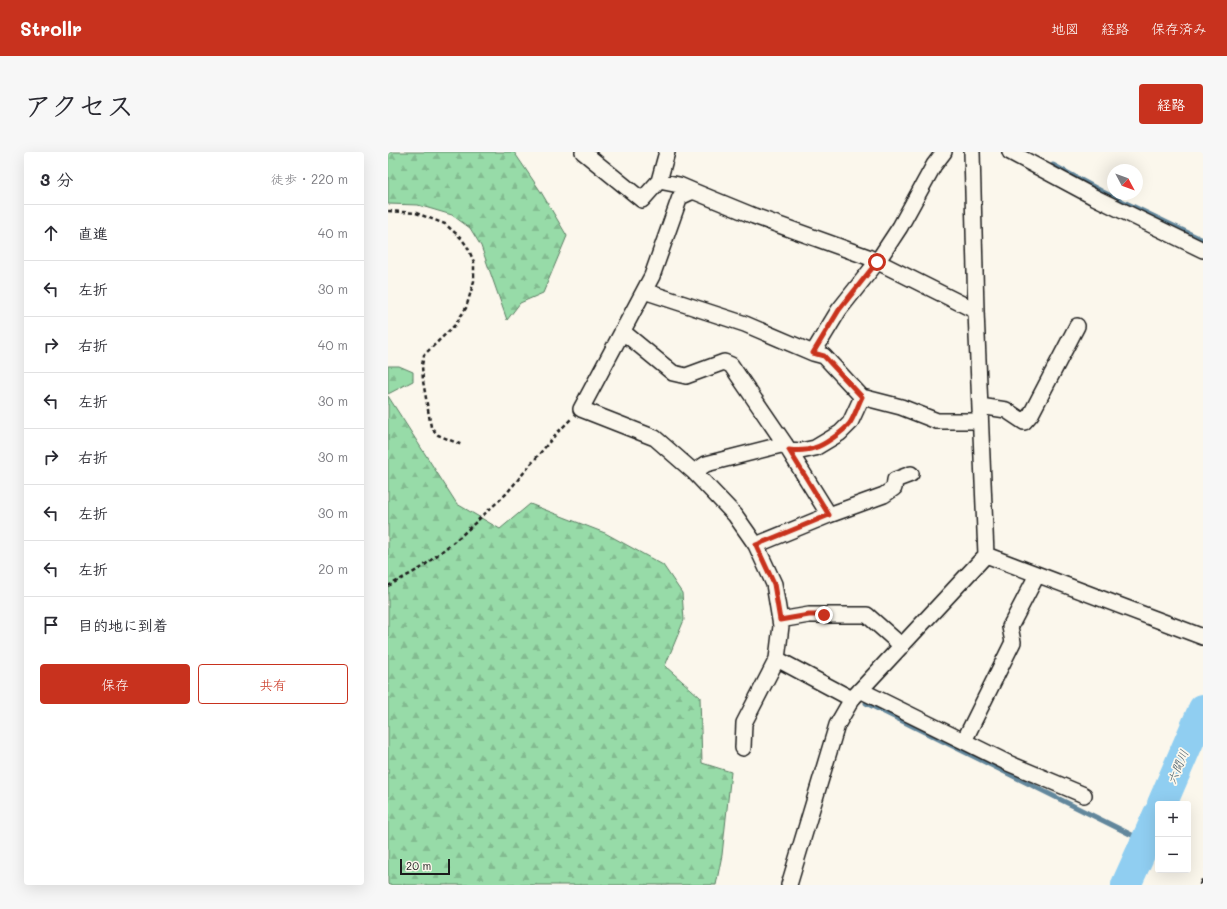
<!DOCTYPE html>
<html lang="ja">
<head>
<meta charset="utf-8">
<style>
	:root { --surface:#fff; --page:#f7f7f7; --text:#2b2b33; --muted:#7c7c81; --line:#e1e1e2; --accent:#c8321e }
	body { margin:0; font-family:Mali,"Klee One",sans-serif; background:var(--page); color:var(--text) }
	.controls { position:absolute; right:12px; bottom:12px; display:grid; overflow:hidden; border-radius:4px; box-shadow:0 4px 16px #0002 }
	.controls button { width:36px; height:36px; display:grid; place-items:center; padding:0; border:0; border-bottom:1px solid var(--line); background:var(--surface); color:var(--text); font:20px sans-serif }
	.compass { position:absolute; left:719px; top:12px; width:36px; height:36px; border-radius:50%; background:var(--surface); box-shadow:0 4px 16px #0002; rotate:131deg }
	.scale { position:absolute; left:12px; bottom:10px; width:50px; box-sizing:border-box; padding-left:4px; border:2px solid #1c1c1c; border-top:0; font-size:11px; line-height:14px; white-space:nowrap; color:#1c1c1c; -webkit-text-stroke:3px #fbf7ec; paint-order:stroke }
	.stop { position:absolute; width:12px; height:12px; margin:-9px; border:3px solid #c8321e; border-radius:50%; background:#fff }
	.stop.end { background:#c8321e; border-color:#fff; box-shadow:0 1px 4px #0008 }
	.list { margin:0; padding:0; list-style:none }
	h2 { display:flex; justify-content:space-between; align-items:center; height:52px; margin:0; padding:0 16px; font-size:17px }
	h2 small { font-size:13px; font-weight:400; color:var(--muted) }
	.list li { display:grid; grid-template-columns:26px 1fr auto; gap:12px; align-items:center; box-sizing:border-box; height:56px; padding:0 16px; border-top:1px solid var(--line) }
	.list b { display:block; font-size:15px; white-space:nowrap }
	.list em { font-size:13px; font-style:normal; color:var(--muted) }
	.actions { display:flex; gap:8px; padding:12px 16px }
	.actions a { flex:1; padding:9px 0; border:1px solid var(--accent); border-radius:4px; text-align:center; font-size:14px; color:var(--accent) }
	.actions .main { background:var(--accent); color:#fff }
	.icon { flex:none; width:22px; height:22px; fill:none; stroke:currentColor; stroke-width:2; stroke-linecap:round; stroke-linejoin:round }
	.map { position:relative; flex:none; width:815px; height:733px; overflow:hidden; border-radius:4px }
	header { display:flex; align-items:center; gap:24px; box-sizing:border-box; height:56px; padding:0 20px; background:var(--accent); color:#fff }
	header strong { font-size:19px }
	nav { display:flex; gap:22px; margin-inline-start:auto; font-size:14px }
	.intro { display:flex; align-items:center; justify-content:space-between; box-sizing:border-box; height:96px; padding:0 24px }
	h1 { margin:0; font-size:28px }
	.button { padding:10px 18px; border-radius:4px; background:var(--accent); color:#fff; font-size:14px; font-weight:700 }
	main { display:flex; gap:24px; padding:0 24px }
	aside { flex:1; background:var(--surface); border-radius:4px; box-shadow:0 4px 16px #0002 }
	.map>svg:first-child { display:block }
	.forest { fill:url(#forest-firs); stroke:#5a7c62 }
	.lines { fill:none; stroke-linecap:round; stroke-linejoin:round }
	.stream { stroke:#62879c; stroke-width:5 }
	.river { stroke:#90cef1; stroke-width:30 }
	.street-casing { stroke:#1c1c1c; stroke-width:18 }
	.path { stroke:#1c1c1c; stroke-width:2.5; stroke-dasharray:4 3; stroke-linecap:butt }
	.street { stroke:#fbf7ec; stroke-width:15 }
	.rail { stroke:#1c1c1c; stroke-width:3; stroke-dasharray:6 3; stroke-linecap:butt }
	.route { stroke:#c8321e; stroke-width:5 }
	.labels { text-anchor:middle; stroke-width:3.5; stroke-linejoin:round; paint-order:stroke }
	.water-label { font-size:12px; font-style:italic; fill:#455a67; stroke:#fbf7ec }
</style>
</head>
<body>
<header>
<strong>Strollr</strong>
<nav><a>地図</a><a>経路</a><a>保存済み</a></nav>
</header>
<div class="intro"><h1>アクセス</h1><a class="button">経路</a></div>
<main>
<aside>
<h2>3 分<small>徒歩 · 220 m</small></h2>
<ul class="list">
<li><svg class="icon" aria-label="ahead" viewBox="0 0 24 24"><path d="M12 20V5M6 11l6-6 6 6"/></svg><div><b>直進</b></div><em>40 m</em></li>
<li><svg class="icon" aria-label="left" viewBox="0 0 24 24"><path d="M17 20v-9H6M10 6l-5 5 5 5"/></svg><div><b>左折</b></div><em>30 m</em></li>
<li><svg class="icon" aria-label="right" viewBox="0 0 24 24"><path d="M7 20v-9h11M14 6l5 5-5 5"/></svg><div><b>右折</b></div><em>40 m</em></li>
<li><svg class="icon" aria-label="left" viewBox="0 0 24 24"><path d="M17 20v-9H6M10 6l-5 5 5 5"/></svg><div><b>左折</b></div><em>30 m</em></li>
<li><svg class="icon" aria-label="right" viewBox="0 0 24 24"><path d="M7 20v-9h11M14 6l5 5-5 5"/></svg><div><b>右折</b></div><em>30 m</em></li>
<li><svg class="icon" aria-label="left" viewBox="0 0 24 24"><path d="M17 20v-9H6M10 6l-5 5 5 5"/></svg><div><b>左折</b></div><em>30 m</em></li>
<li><svg class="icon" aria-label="left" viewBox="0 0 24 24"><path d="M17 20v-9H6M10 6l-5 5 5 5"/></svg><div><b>左折</b></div><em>20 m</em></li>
<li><svg class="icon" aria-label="arrive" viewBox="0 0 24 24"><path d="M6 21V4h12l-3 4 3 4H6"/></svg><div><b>目的地に到着</b></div></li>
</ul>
<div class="actions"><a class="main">保存</a><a>共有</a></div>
</aside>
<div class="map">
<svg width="815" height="733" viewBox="0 0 815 733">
	<defs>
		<pattern id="forest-firs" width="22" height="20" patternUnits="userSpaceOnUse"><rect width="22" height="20" fill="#97dba8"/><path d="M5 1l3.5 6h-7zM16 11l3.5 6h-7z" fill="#82bb90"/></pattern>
	</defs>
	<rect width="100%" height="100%" fill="#fbf7ec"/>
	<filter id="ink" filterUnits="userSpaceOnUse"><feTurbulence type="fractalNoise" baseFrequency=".025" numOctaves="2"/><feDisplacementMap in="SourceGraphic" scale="8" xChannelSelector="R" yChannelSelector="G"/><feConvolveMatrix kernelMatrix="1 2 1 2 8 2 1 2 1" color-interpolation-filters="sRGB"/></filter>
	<g filter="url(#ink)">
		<path class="forest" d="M0,0H126L153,40L179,84L155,141L132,151L119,168L93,94L82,76L64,63L30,53L0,52Z
			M0,214H11L25,220V229L0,242Z
			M0,244L69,352L112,377L142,352L217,381L275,413L294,441L296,468L277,514L312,545L314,611L343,620L334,703L328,733H0Z"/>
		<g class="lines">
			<path class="stream" d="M665,13L715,40L815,88
				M478,551L758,690"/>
			<path class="river" d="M774,652L815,557
				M738,733L770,662"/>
			<defs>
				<path id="street" d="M195,0L254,48L271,29L279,0
					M622,0L706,45L815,98
					M271,29L291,33L305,39
					M256,139L357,172L425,201L451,158L489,110L512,75L546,13L556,0
					M234,179L285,221L298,224L336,210L343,213L397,292L441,363
					M474,245L513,255L549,269H592
					M592,254L618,258L636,270L643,262L689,174
					M401,298L413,299L427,296L452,281L462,271L474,245L436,204L425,201
					M306,320L318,312L397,292
					M368,393L441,363L496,343L506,336L507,328L523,322
					M598,403L815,485
					M392,468L421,463H479L514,494
					M472,538L620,611L696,643
					M464,547L389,507L393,474L386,432L368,393L347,363L306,320L267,286L193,257L264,124L292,45L305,39L366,64L480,105L588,159
					M576,589L625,490L622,475L649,423
					M355,596L356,571L389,507
					M401,733L449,573L464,547L598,403L588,159L584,0"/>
			</defs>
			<use href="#street" class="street-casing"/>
			<path class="path" d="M0,59L28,61L57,72L72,85L79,94L86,110V129L78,156L67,173L36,203L34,213L35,229L43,275L50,283L74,293
				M0,434L33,416L73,384L118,342L168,282L183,267"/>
			<use href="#street" class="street"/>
			<path class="rail" d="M812,733L815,726"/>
		</g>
	</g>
	<g class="lines" filter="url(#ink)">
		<path class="route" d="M436,463H421L392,468L386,432L368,393L441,363L401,298C409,299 418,299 426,296C435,294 456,279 462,271C467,263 470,253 474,245L436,204L425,201L451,158L489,110"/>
	</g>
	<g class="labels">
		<g class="water-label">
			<text transform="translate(790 615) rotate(-67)" y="4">六間川</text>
		</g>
	</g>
</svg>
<div class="controls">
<button>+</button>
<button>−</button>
</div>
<svg class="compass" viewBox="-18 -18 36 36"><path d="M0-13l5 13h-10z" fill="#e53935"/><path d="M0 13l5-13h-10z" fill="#7c7c81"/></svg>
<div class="scale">20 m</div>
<div class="stop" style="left:489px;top:110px"></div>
<div class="stop end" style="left:436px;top:463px"></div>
</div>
</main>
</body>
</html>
